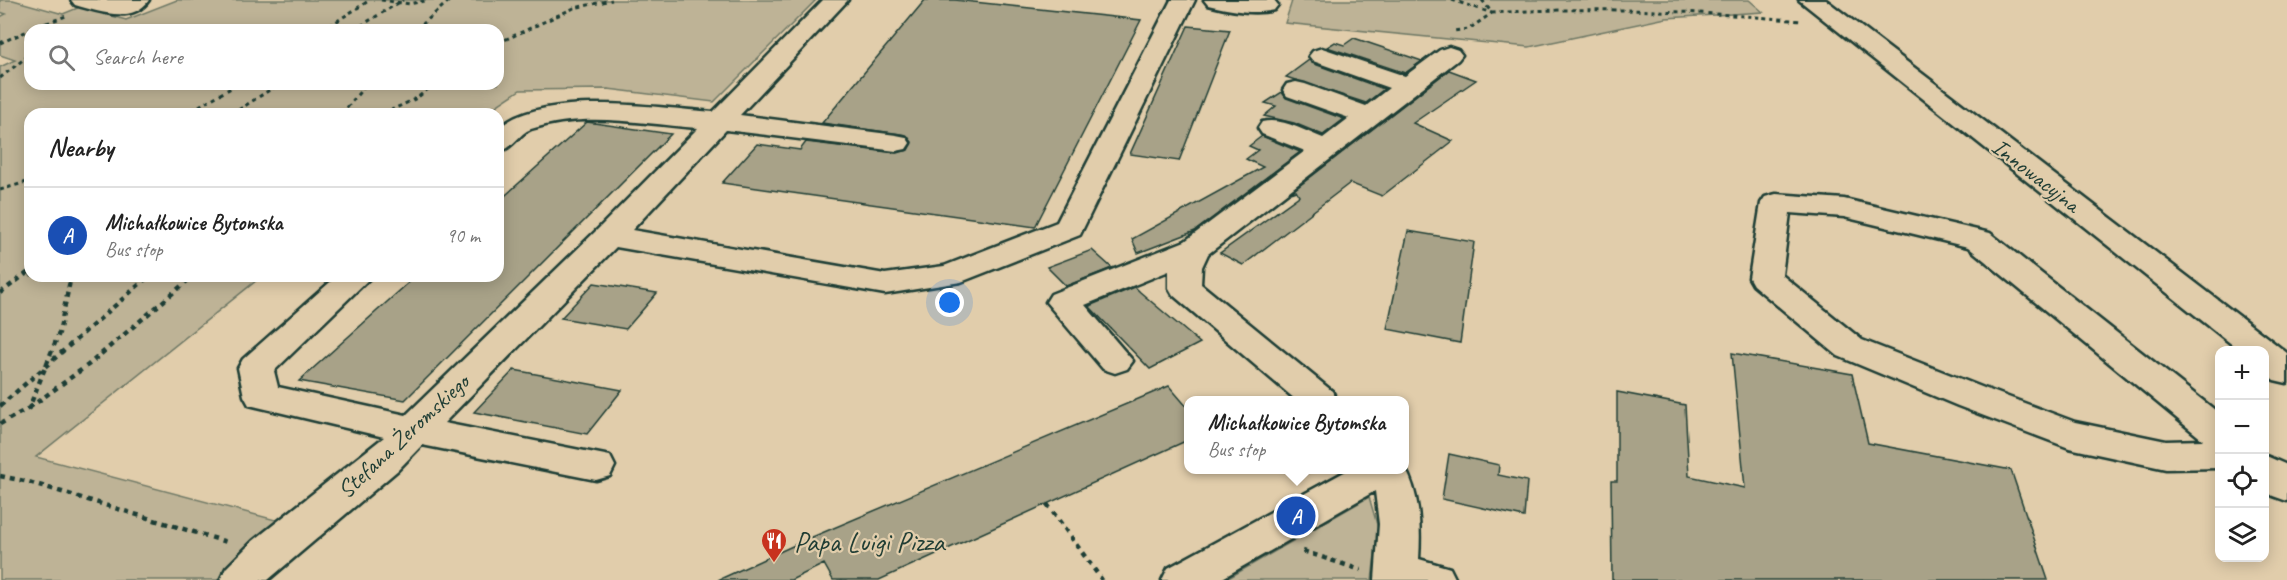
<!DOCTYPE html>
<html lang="en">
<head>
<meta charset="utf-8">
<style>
	:root { --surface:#fff; --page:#f2f2f2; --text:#222; --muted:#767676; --line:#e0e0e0; --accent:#c8321e }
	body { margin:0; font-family:Caveat,sans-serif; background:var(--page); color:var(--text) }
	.controls { position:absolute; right:18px; bottom:18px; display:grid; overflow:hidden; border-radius:12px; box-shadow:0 3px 15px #0003 }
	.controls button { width:54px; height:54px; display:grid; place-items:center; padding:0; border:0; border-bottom:2px solid var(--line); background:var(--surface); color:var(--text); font:30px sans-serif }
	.you { position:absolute; left:950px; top:303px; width:21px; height:21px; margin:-15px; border:4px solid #fff; border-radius:50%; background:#1a73e8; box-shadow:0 0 0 9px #1a73e833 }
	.badge { display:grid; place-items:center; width:39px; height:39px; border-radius:50%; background:var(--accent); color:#fff; font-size:20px; font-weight:700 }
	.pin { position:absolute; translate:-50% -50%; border:3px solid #fff; box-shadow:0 2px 6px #0006 }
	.popup { position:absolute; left:1184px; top:396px; width:225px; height:78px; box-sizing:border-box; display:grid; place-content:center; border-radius:12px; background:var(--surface); filter:drop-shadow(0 2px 4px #0005); font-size:20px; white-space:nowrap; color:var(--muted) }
	.popup b { font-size:22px; color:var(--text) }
	.popup::after { content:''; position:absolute; left:50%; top:100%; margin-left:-12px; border:12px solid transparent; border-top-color:var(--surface) }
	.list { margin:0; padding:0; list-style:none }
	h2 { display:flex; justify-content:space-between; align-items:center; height:78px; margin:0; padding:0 24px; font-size:26px }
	h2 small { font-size:20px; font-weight:400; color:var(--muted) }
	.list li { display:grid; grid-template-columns:39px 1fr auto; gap:18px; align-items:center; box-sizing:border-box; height:96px; padding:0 24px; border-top:2px solid var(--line) }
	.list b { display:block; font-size:22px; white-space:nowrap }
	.list p { margin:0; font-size:20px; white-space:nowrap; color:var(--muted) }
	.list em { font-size:20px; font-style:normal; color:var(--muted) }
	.icon { flex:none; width:33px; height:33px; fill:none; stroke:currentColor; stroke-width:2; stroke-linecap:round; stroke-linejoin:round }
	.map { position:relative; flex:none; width:2287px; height:580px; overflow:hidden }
	.search { position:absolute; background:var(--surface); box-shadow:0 3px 15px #0003; left:24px; top:24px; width:480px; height:66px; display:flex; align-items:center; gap:15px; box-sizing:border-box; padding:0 21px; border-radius:18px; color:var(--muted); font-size:22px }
	.panel { position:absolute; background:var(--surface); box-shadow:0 3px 15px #0003; left:24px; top:108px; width:480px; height:174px; border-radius:18px }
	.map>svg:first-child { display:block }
	.green { fill:#beb396; stroke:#6e7865; stroke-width:1.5; fill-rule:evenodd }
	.building { fill:#a8a288; stroke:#1f3d34; stroke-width:1.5 }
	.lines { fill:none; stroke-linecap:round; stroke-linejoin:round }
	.minor-casing { stroke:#1f3d34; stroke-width:5 }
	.path-far1 { stroke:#1f3d34; stroke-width:3; stroke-dasharray:4 4; stroke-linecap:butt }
	.path { stroke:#1f3d34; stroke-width:4.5; stroke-dasharray:5 5; stroke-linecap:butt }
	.minor { fill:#e1cdab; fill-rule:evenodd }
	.labels { text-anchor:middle; stroke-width:4.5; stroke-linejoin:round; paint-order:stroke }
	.street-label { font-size:24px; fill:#1f3d34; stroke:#e1cdab }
	.near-poi-label { font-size:28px; fill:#1f3d34; stroke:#e1cdab; text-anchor:start }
</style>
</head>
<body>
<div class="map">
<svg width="2287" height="580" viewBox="0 0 2287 580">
	<rect width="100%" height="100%" fill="#e1cdab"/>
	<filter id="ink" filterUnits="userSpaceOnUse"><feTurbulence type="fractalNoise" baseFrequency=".0167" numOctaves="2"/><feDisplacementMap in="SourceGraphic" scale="12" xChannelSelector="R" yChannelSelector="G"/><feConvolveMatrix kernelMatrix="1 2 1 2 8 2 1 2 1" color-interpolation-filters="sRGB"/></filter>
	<g filter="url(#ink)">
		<path class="green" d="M0,0H13L63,14L80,7L126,20L177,0H816L714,102L608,89L520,90L484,114H30V276H262L36,457L287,523L220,580H0V67L15,60L0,55V17L6,14L0,12ZM30,30H498V84H30Z
			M1283,0H1749L1763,12L1666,18L1529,47L1285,23L1292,1Z
			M1369,497L1378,528L1372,580H1225Z"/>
		<path class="building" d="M925,0H955L1141,20L1035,227L722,183L757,144L800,150L806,142L896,153L908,150L912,142L906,135L822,123Z
			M1188,26L1230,30L1179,161L1130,154Z
			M1354,38L1422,61L1405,73L1327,47L1335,42L1344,45Z
			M1309,60L1312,63L1384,89L1366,103L1286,77Z
			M1449,70L1476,80L1413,123L1453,141L1382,196L1350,183L1243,265L1220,253L1299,196L1296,191L1290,193Z
			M1282,92L1286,98L1344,119L1323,135L1294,123L1264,116L1276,106L1265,103Z
			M587,122L671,134L405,400L299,381L416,276H498V202Z
			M1262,136L1300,152L1195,231L1138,253L1132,239L1263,167L1246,159L1258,150L1249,146Z
			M1408,231L1474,242L1460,343L1387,329Z
			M1092,250L1112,268L1066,286L1047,267Z
			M594,283L657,293L626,329L561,318Z
			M1135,287L1140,292L1200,343L1150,369L1089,306Z
			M1732,353L1852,374L1868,443L2011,470L2048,580H1612L1611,481H1617V392L1685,405L1689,476L1745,488Z
			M514,370L622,390L587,434L474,412Z
			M1169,386L1188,408V440L879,580H833L824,564L791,580H718L810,538Z
			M1449,454L1499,465L1498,475L1527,481L1524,517L1442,499Z"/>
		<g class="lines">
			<defs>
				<path id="minor" d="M71,0H149C132,25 98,11 75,5Z
					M823,0H848L740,115L896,135L906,137L910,143L906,149L896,151L726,130L632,230L885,274L944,266L1057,222L1171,0H1195L1080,235L961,282L885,294L616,247L444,423L610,456L615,466L610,476L596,480L422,445L398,470L268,580H220L226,568L253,541L384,437L249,405L244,396L238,368L243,359L337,276H372L274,371L278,387L406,415L598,229L698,128C644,124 584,111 531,129C518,134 513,149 498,152V129C540,89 658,108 713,112Z
					M1204,0H1274L1278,5L1274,10C1255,15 1227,10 1208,5Z
					M1799,0H1826L2273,342L2287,353V383L2274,380L2264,372V350H2239Z
					M1449,47L1458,50L1462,55L1458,60L1208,254L1202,267L1201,284L1332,391L1337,400H1296L1173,295L1169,288V271L1085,305L1133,361L1127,369L1115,373L1103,369L1046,302L1051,294L1185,241L1305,151L1262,134L1258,128L1262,122C1282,117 1304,131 1323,138L1349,118L1287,96L1283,90L1287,84L1296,82L1305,84L1366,106L1389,88L1313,61L1309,56L1313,51L1322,48L1331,51L1405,76L1440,50Z
					M1776,194L1844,199L1990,233L2220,414V468L2166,469L2069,448L1958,406L1838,356L1753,285L1749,278L1761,203L1765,197ZM1790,213L1844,217L1968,247L2203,440L2166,441L2075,422L1984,388L1862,340L1782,275Z
					M2264,455L2287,465V501L2273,496L2264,490Z
					M1404,466C1420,494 1421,527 1419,559L1450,568L1456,580H1375L1379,524L1375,491L1219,580H1162L1168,568L1348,470H1404Z"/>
			</defs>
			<use href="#minor" class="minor-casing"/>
			<path class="path-far1" d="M381,0L410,4L428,0
				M1452,0L1492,13L1469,29L1453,31
				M1482,0L1492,13C1596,6 1698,11 1801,21
				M30,30L47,23
				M42,30L47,23L66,16
				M323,30L370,0
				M354,30L403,0
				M416,30L450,0
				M0,43L30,30
				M498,43L574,8L612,0
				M0,78L24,59L30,49
				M185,114L238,84
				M232,114L279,84
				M342,114L366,84
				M383,114L417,98L434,84
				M0,190L30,181"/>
			<path class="path" d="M0,293L30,271
				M0,406L149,276
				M29,408L88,365L193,276
				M0,424L29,408L59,333L70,281L65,276
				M0,476L29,482L230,543
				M1047,504L1102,580
				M1303,551L1361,570"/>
			<use href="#minor" class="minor"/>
		</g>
	</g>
	<defs>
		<symbol id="restaurant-pin" viewBox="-11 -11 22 30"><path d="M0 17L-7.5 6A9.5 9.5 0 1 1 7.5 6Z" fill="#c8321e" stroke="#e1cdab"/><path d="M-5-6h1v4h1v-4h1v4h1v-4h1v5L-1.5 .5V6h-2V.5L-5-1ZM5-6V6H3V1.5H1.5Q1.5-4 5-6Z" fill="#fff"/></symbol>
	</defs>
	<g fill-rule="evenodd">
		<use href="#restaurant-pin" x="759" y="526" width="30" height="40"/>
	</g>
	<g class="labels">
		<g class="street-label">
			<text transform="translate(2036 175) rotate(38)" y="8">Innowacyjna</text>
			<text transform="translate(403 436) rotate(-43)" y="8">Stefana Żeromskiego</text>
		</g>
		<g class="near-poi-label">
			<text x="794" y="551">Papa Luigi Pizza</text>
		</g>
	</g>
</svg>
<div class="controls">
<button>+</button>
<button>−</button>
<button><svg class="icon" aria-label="locate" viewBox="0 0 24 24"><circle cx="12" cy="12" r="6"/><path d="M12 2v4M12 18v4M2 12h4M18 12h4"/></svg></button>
<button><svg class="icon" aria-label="layers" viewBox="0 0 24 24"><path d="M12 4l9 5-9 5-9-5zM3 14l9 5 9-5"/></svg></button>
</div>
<div class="you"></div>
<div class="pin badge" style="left:1296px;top:516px;background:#1a4fb4">A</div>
<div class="popup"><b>Michałkowice Bytomska</b>Bus stop</div>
<div class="search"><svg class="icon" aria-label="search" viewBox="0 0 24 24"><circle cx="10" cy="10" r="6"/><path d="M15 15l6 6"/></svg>Search here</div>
<section class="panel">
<h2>Nearby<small></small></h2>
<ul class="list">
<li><span class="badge" style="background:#1a4fb4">A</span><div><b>Michałkowice Bytomska</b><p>Bus stop</p></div><em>90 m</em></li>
</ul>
</section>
</div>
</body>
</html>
